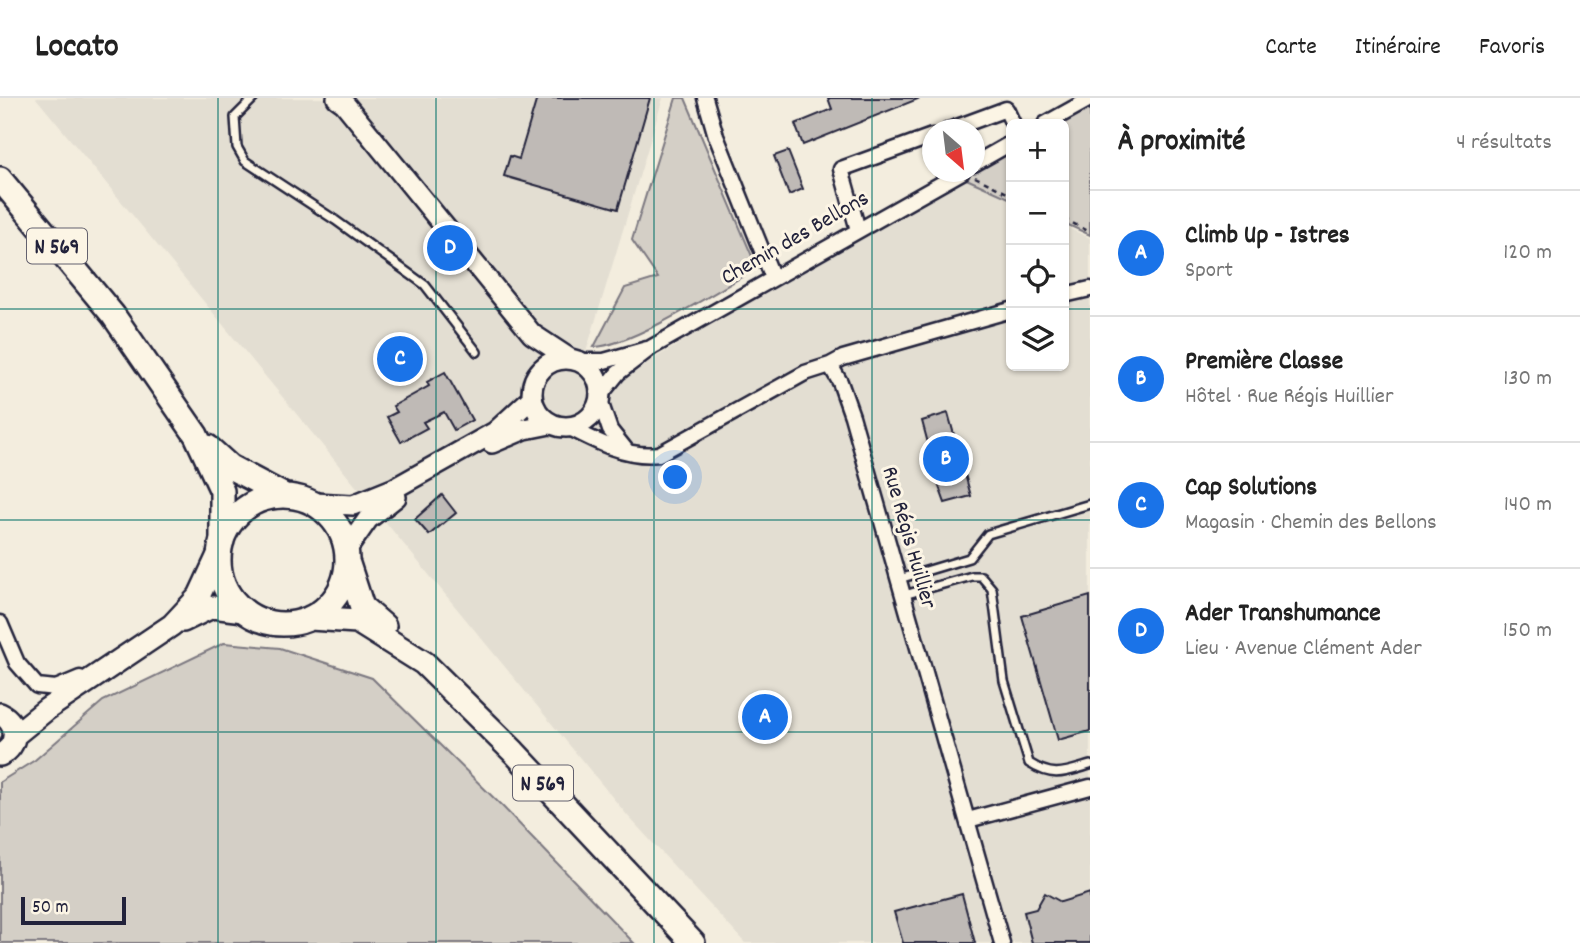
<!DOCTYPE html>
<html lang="fr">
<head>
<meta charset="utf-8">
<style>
	:root { --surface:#fff; --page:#f6f6f6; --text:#222; --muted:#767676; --line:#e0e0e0; --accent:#1a73e8 }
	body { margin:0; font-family:Dekko,sans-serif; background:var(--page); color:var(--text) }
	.controls { position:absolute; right:21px; top:21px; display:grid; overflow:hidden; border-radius:10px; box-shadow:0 2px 5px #0004 }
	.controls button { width:63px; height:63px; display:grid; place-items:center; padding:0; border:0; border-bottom:2px solid var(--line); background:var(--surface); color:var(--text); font:35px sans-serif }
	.compass { position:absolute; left:922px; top:21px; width:63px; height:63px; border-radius:50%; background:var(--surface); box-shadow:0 2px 5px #0004; rotate:152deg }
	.scale { position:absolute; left:21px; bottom:18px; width:105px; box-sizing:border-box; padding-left:7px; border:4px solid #22223b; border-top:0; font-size:19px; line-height:24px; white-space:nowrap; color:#22223b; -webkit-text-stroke:5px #fcf5e5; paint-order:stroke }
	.you { position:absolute; left:676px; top:380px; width:24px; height:24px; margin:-18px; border:5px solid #fff; border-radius:50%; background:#1a73e8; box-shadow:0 0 0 10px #1a73e833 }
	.badge { display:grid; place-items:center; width:46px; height:46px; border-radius:50%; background:var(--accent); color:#fff; font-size:23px; font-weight:700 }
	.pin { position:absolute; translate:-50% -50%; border:4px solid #fff; box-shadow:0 2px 7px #0006 }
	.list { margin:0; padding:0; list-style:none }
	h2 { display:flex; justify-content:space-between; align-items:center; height:91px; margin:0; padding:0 28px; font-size:30px }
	h2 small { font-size:23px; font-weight:400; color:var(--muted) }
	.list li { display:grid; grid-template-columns:46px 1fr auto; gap:21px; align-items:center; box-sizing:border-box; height:126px; padding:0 28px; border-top:2px solid var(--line) }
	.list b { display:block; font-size:26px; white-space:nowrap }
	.list p { margin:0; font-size:23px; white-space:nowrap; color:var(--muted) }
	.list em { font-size:23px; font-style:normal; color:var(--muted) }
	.icon { flex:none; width:38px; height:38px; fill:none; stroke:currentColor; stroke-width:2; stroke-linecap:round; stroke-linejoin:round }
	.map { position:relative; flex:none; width:1090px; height:845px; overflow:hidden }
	header { display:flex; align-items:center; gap:42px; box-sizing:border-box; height:98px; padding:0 35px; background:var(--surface); border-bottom:2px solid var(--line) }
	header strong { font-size:33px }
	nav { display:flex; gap:38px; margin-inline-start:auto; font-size:24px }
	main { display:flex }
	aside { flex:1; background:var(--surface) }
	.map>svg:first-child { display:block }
	.built { fill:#e3ded2 }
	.green { fill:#d4cfc6; stroke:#7b7880; stroke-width:2 }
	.building { fill:#bfbab6; stroke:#22223b; stroke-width:2 }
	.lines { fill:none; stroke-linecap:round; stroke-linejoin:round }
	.service-casing { stroke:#22223b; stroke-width:12 }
	.minor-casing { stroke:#22223b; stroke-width:19 }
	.tertiary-casing { stroke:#22223b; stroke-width:24 }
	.secondary-casing { stroke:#22223b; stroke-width:26 }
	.primary-casing { stroke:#22223b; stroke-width:28 }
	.path { stroke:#22223b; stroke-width:2.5; stroke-dasharray:5 5; stroke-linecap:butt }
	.service { stroke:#fcf5e5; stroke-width:7 }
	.minor { stroke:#fcf5e5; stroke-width:14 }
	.tertiary { stroke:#fcf5e5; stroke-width:19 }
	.secondary { stroke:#fcf5e5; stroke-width:21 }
	.primary { stroke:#fcf5e5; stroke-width:23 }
	.grid { fill:none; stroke:#0f766e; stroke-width:2; stroke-opacity:0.55 }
	.labels { text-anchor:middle; stroke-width:6; stroke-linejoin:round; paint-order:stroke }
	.shield { fill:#fcf5e5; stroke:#63616e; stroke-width:2 }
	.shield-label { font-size:21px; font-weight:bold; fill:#22223b }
	.street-label { font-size:23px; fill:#22223b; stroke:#fcf5e5 }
</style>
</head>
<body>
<header>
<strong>Locato</strong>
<nav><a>Carte</a><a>Itinéraire</a><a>Favoris</a></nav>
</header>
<main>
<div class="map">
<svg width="1090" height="845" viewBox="0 0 1090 845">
	<rect width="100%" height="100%" fill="#f3edde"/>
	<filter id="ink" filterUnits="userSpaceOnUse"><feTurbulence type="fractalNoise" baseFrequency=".0143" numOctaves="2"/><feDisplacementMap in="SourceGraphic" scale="14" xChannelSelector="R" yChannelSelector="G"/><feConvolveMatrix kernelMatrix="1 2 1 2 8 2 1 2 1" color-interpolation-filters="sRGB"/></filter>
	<g filter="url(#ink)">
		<path class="built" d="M36,0H663L586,254L616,283L962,79L1011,102V268H1064V128L1090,140V845H745L627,717Z"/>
		<path class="green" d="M676,0H685L757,170C720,191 632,248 594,249L625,190L658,180L632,142Z
			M1090,3V137L1064,125V26H1051Z
			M1011,49V101L962,79Z
			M224,545L280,550L372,580L503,709L634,845H0V684L35,662L103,603Z"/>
		<path class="building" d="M537,0H650L618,111L504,78L510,58L519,61Z
			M828,0H917L918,1L803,47L795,26L832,11Z
			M788,53L803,91L789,97L774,58Z
			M390,248L396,258L386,263L380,253Z
			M445,274L472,322L454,332L444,314L423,324L427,330L401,344L387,319L397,314L393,308L429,288L427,284Z
			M948,315L971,398L945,405L925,350L929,349L922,323Z
			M442,397L456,415L429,437L415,421Z
			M1090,498V633L1058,642L1022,518Z
			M1045,795L1061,804L1090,795V845H1032L1024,814L1036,811Z
			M962,796L975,845H903L894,814Z"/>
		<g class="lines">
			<defs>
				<path id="service" d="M254,0L235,19L237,49L245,63L335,122L425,187L477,254
					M899,481L969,460L988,436L1090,406
					M904,497L972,478H981L992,491L1004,583L1029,665C1053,680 1063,675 1090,667"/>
				<path id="minor" d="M705,0L716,38L773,180
					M1045,26L1090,1
					M949,32L1006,11L1013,26
					M974,66L1011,45
					M858,132L841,71L932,38
					M1064,197L1090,191
					M579,263H604L647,251
					M830,267L843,260L1011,212
					M601,296L618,275L652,249L962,74
					M600,303L610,332L626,352
					M570,330C597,344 628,360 659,356L805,275L830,267L840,284L852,318L1002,845
					M0,525L17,565L37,588L56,590L80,580
					M968,722L1090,689"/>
				<path id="tertiary" d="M337,0L344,5L532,236L570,261
					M532 295a34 34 0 1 1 68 0a34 34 0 1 1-68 0Z
					M492,345L525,331L550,326
					M313,405L353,407L395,390L495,334L532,300
					M347,451L368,421L396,399"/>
				<path id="secondary" d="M183,523L212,509L244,513
					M0,616C19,625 19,648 0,657
					M15,637L47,611L172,527L199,498L219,455"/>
				<path id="primary" d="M0,81L113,217L196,337L222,393V443
					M208,349L230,369L283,397
					M219 462a64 64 0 1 1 128 0a64 64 0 1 1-128 0Z
					M348,466L362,509L384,528
					M310,520L357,523L424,565L514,654L693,845"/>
			</defs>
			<use href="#service" class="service-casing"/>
			<use href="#minor" class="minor-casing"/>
			<use href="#tertiary" class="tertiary-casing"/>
			<use href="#secondary" class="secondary-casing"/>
			<use href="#primary" class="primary-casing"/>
			<path class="path" d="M975,79L1011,97
				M1064,121L1090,134"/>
			<use href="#service" class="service"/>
			<use href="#minor" class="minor"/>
			<use href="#tertiary" class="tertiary"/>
			<use href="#secondary" class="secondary"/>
			<use href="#primary" class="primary"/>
		</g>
	</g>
	<path class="grid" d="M218,0V845M436,0V845M654,0V845M872,0V845M0,211H1011M1064,211H1090M0,422H1090M0,634H1090"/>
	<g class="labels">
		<g class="shield">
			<rect x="27" y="130.5" width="60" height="35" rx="5"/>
			<rect x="513" y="667.5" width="60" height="35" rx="5"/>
		</g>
		<g class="shield-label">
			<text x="57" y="155">N 569</text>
			<text x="543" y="692">N 569</text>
		</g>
		<g class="street-label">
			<text transform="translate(794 138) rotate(-30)" y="8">Chemin des Bellons</text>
			<text transform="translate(911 439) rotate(74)" y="8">Rue Régis Huillier</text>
		</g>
	</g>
</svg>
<div class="controls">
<button>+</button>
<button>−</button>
<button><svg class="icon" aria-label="locate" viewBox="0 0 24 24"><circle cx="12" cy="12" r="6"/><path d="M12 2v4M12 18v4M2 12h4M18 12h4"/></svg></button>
<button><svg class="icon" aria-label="layers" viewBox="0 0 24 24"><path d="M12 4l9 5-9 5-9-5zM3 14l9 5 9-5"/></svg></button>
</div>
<svg class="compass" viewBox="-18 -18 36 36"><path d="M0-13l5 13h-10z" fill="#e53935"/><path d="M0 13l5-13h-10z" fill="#767676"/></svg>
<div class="scale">50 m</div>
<div class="you"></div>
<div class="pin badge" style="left:765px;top:619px">A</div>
<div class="pin badge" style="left:946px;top:361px">B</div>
<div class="pin badge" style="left:400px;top:261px">C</div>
<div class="pin badge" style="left:450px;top:150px">D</div>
</div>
<aside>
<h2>À proximité<small>4 résultats</small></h2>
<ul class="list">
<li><span class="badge">A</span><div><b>Climb Up - Istres</b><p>Sport</p></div><em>120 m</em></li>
<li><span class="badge">B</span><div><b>Première Classe</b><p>Hôtel · Rue Régis Huillier</p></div><em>130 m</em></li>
<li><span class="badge">C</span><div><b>Cap Solutions</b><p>Magasin · Chemin des Bellons</p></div><em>140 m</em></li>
<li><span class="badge">D</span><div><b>Ader Transhumance</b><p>Lieu · Avenue Clément Ader</p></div><em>150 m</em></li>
</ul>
</aside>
</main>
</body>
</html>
